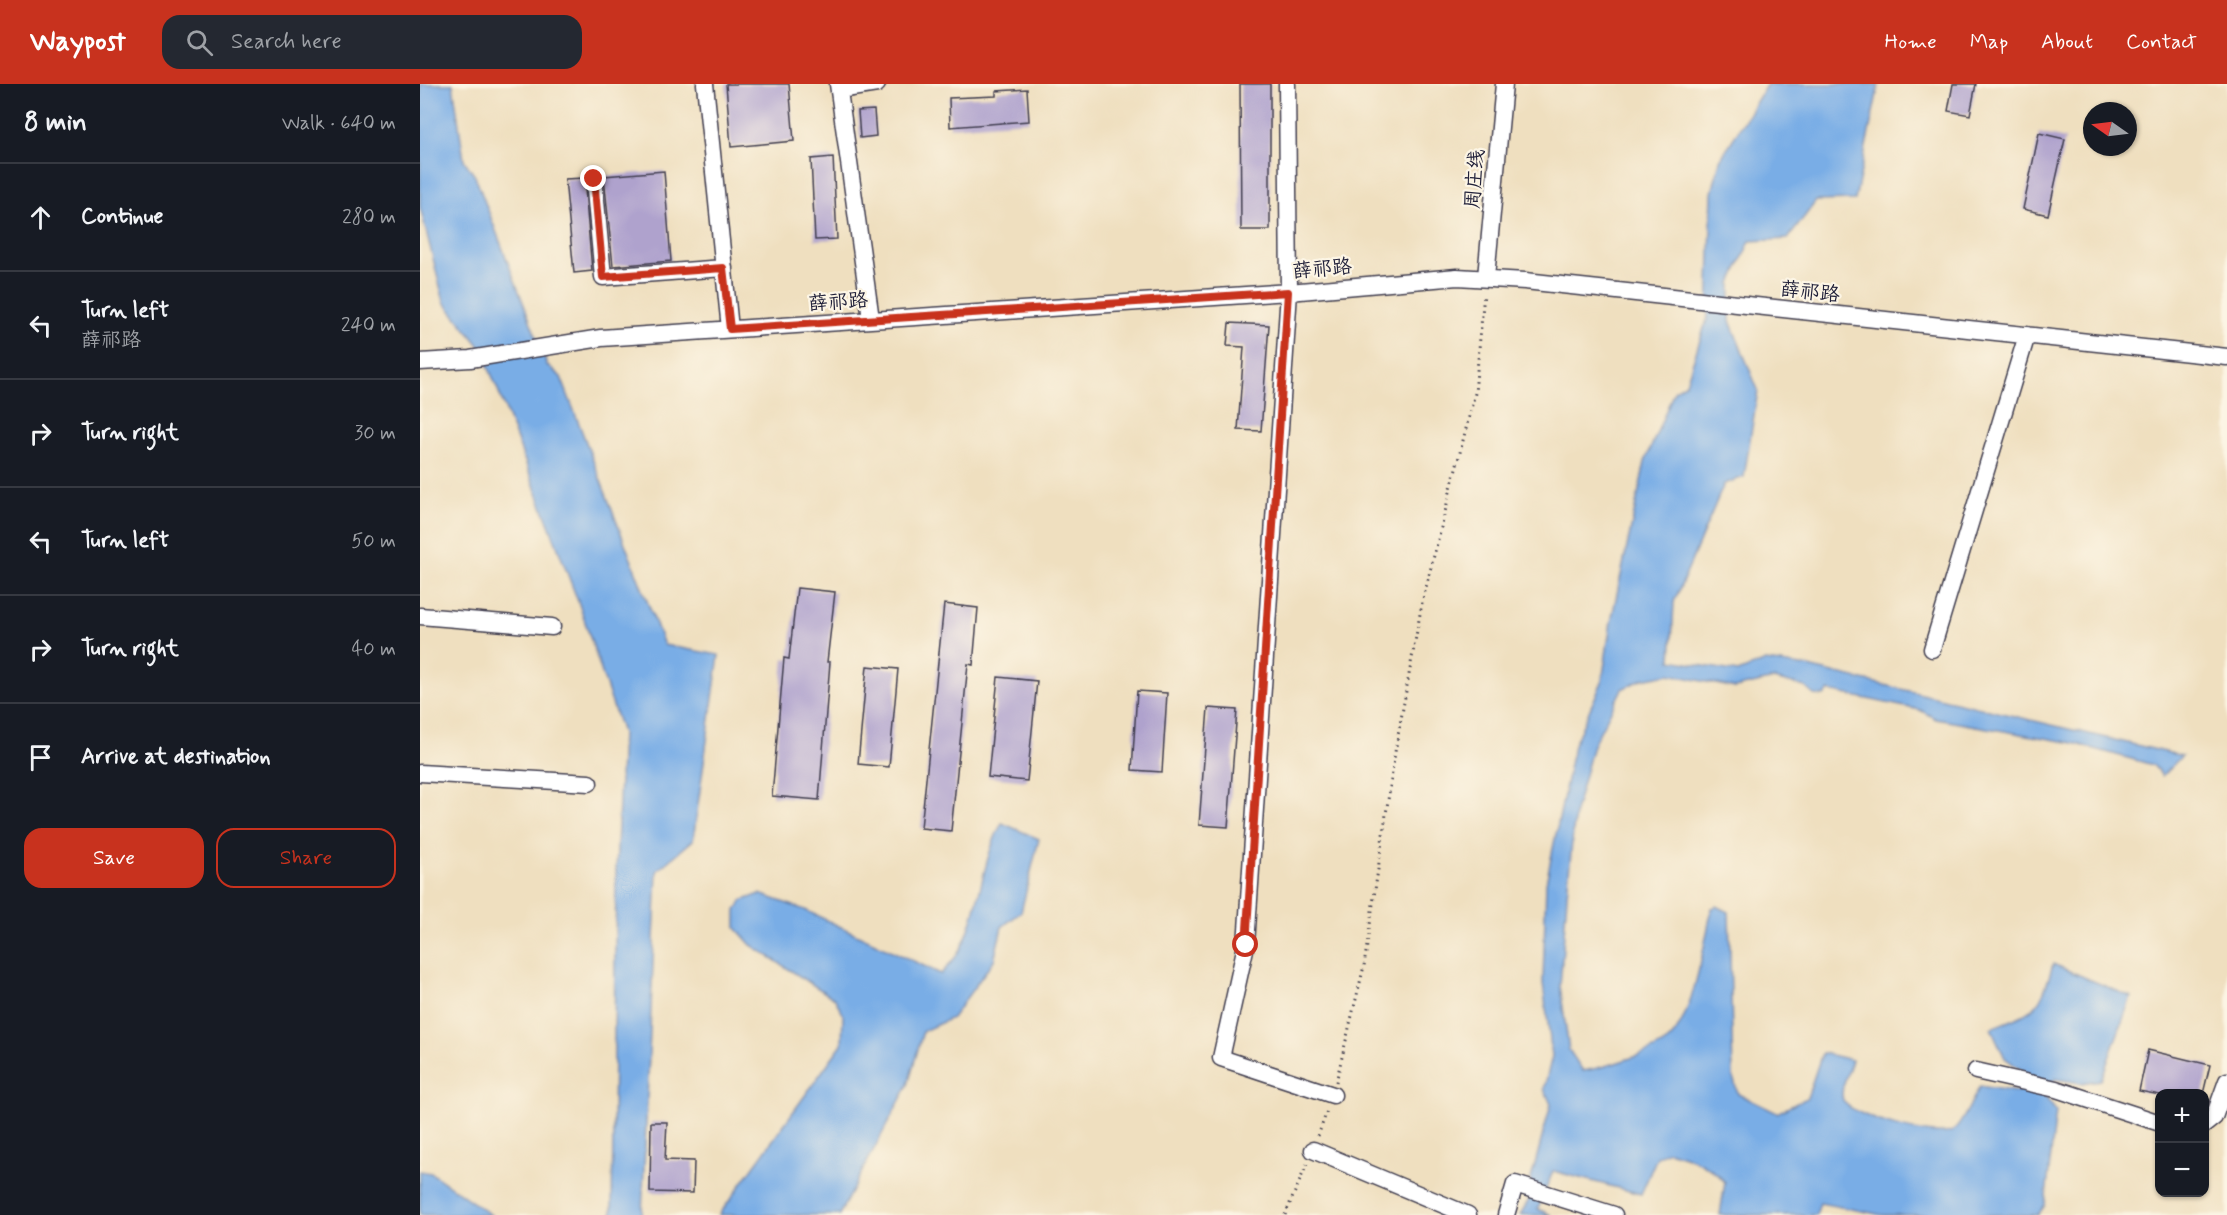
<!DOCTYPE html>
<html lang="en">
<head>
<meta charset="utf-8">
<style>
	:root { --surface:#171b24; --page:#242831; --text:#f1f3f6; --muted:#9ea1a6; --line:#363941; --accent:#c8321e }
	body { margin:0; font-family:Mynerve,"LXGW WenKai TC",sans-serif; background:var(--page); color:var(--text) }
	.controls { position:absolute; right:18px; bottom:18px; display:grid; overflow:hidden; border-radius:12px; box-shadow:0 2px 4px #0004 }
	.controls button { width:54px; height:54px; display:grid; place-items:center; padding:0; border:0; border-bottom:2px solid var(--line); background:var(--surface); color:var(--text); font:30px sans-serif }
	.compass { position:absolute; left:1663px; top:18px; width:54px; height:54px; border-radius:50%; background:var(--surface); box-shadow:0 2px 4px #0004; rotate:284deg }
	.stop { position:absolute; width:18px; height:18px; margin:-14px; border:4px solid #c8321e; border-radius:50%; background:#fff }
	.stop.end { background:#c8321e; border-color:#fff; box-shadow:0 2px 6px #0008 }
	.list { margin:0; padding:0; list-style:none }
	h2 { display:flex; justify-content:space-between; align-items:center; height:78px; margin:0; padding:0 24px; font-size:26px }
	h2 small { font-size:20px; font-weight:400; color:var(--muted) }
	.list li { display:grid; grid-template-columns:39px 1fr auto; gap:18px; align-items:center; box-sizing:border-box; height:108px; padding:0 24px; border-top:2px solid var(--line) }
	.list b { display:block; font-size:22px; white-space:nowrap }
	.list p { margin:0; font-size:20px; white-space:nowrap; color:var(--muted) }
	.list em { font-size:20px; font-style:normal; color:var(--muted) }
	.actions { display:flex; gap:12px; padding:18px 24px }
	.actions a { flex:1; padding:14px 0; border:2px solid var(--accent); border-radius:18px; text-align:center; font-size:21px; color:var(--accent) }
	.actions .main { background:var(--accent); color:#fff }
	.icon { flex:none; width:33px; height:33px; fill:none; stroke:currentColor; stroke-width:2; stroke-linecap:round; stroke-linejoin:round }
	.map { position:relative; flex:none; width:1807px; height:1131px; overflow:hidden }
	header { display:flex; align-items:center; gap:36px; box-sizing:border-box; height:84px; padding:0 30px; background:var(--accent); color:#fff }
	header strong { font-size:28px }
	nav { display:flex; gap:33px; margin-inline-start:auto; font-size:21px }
	.search { width:420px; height:54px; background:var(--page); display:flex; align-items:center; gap:15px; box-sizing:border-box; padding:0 21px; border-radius:18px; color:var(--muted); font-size:22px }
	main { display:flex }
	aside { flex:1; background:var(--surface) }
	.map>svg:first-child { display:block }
	.water { fill:#79ade6; stroke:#4e6890; stroke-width:1.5 }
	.building { fill:#afa2cd }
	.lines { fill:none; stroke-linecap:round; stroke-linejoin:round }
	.minor-casing { stroke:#413e4f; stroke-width:19 }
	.path { stroke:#413e4f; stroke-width:3; stroke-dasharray:1.5 4.5; stroke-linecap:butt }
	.minor { stroke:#fff; stroke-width:16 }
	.route { stroke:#c8321e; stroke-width:8 }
	.labels { text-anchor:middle; stroke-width:4.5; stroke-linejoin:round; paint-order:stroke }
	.street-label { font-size:20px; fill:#22223b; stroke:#fcf5e5 }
</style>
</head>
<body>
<header>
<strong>Waypost</strong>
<div class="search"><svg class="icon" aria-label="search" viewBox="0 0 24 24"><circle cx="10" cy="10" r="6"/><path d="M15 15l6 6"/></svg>Search here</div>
<nav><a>Home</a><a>Map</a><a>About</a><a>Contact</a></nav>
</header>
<main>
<aside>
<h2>8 min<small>Walk · 640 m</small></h2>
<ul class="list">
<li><svg class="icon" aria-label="ahead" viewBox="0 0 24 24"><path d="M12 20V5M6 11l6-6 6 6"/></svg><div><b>Continue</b></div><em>280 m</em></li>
<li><svg class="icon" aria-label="left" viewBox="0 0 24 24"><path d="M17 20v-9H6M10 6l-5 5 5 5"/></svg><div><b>Turn left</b><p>薛祁路</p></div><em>240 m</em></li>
<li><svg class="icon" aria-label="right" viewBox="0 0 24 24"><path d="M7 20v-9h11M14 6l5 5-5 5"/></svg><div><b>Turn right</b></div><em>30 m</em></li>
<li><svg class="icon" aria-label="left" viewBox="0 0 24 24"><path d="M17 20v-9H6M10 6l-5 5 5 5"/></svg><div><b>Turn left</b></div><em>50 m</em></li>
<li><svg class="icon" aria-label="right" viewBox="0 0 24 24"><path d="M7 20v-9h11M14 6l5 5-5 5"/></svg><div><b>Turn right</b></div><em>40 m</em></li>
<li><svg class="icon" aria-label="arrive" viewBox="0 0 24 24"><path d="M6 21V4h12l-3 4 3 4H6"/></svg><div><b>Arrive at destination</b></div></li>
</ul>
<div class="actions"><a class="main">Save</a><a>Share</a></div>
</aside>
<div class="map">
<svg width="1807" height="1131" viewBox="0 0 1807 1131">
	<rect width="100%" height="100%" fill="#fcf5e5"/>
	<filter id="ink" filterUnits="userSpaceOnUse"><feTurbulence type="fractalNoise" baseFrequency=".0167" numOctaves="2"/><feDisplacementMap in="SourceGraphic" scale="12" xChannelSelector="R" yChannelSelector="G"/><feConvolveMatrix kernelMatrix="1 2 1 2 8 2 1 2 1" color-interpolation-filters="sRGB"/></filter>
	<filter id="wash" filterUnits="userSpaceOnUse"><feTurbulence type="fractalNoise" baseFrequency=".008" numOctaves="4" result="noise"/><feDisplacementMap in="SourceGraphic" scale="24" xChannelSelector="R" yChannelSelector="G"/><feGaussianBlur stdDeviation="1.35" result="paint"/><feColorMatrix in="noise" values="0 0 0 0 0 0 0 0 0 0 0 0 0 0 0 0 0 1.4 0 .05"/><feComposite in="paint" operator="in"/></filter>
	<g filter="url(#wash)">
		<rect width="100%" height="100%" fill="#efdfbf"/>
		<path class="water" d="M0,0H33L44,76L55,92L127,281L141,293L244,561L299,571L273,756L237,787L222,1131H192L196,788L202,649L159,520L78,306L59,261L24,218L0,123Z
			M1347,0H1459L1435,116L1396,117L1368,155L1330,157L1311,199L1310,237L1338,306L1324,393L1304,400L1254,518L1251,576L1318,588L1346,577L1388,583L1762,672L1742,692L1733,681L1653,659L1516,635L1500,626L1409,607L1404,612L1394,611L1385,603L1354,595L1315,604L1249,590L1222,595L1202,605L1173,661L1155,728L1148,799L1140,902L1149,966L1163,987C1182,984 1237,968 1250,955C1273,932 1285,857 1292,824L1297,822L1309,828L1313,993L1318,1010L1357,1029L1387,1014L1402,969L1432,976C1429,987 1419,1006 1423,1016C1430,1033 1520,1058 1534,1046C1543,1039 1554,1012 1560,1002L1597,1008L1604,988L1585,974L1571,944C1617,926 1619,928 1633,880L1711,913L1681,996L1661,999L1635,995L1623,1010L1636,1027L1625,1121L1618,1131H1462L1400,1119L1396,1131H1300L1305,1098C1288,1080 1271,1073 1248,1067L1237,1073L1221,1110L1133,1087L1118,1125L1131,1131H1100L1110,1114L1111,1095L1131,1020L1124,1005L1132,972L1123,899L1126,799L1154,661L1182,598L1191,538L1225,378L1254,307L1266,299L1288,232L1292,109L1300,76Z
			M582,739L619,755L601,828L582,843L574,876L532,934L503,947L488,1001L419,1131H299L422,960L423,930L415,915L331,861L316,844V827L321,817L340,810L385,826L521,890C528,882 537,873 541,864C561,825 561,777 582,739Z
			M0,1087L11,1089L71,1131H0Z"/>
		<g id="blocks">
			<path class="building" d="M306,0H369L374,57L311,63Z
				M820,0H850V146H821Z
				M1533,0H1556L1550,31L1528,27Z
				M607,5L609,37L530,43L529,14L576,12V7Z
				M454,26L456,52L440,54L438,27Z
				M1619,49L1645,55L1628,131L1603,125Z
				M413,73L417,155L395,156L391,75Z
				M244,87L251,177L193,182L184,92Z
				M164,94L172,187L154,189L145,95Z
				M809,239L849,241L841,347L818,346L824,263L807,262Z
				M377,504L415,508L407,578H410L399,716L352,712L364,574L369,575Z
				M524,520L558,524L553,581L548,580L531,747L501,744Z
				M447,582L478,585L469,683L438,680Z
				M578,593L617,597L607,697L568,693Z
				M717,607L747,609L742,688L712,686Z
				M788,624L817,626L808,743L779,741Z
				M1728,966L1790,981L1783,1010L1740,1011L1719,1007Z
				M231,1038H247L245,1076L274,1077L273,1109L230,1108Z"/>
		</g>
	</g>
	<g filter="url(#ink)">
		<use href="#blocks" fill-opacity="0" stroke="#413e4f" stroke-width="1.5"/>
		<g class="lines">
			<defs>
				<path id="minor" d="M285,0L310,245
					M418,0L451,235
					M867,0L869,208L826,861L801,974L913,1011
					M419,6L457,0
					M174,95L183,193L304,184
					M1066,193L1084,0
					M0,278L50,275L181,254L869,208L1037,193L1105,197L1807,273
					M0,532L132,543
					M1512,565L1607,251
					M0,689L169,699
					M1556,987L1636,1005L1740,1039
					M1784,1041L1794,1033L1807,997
					M893,1066L1048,1131
					M1086,1131L1095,1100L1194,1131"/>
			</defs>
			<use href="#minor" class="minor-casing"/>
			<path class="path" d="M916,998L944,882L975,668L1002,519L1055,309L1064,209
				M898,1052L908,1024
				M865,1131L887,1080"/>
			<use href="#minor" class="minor"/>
		</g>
	</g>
	<g class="lines" filter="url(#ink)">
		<path class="route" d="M174,95L183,193L303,184L310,245L868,208L826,861"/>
	</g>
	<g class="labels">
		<g class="street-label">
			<text transform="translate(1054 95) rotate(-85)" y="7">周庄线</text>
			<text transform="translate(902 184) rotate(-5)" y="7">薛祁路</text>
			<text transform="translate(1390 207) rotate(6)" y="7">薛祁路</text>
			<text transform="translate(418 217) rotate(-4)" y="7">薛祁路</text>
		</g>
	</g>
</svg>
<div class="controls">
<button>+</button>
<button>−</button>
</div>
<svg class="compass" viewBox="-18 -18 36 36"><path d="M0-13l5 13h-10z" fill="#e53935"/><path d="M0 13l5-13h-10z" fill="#9ea1a6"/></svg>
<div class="stop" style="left:826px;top:861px"></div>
<div class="stop end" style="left:174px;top:95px"></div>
</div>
</main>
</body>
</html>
